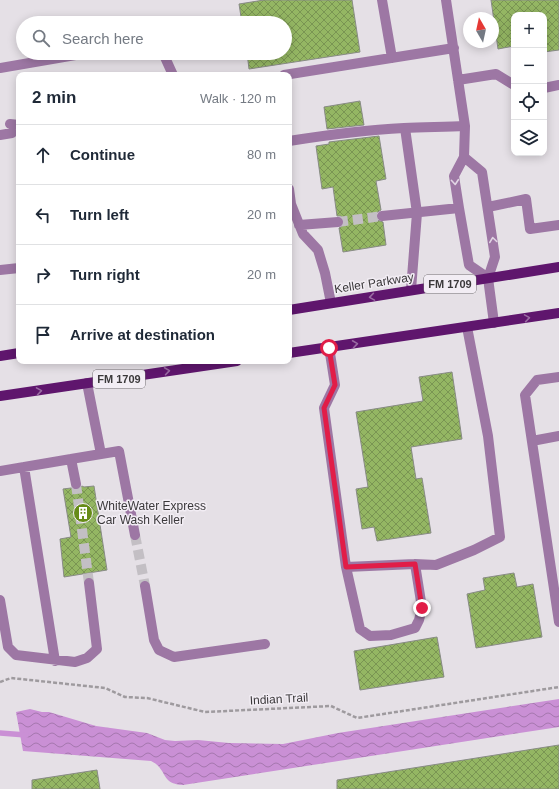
<!DOCTYPE html>
<html lang="en">
<head>
<meta charset="utf-8">
<style>
	:root { --surface:#fff; --page:#f6f6f7; --text:#1f2937; --muted:#747a83; --line:#e0e1e3 }
	body { margin:0; font-family:Helvetica,sans-serif; background:var(--page); color:var(--text) }
	.controls { position:absolute; right:12px; top:12px; display:grid; overflow:hidden; border-radius:8px; box-shadow:0 2px 10px #0003 }
	.controls button { width:36px; height:36px; display:grid; place-items:center; padding:0; border:0; border-bottom:1px solid var(--line); background:var(--surface); color:var(--text); font:20px sans-serif }
	.compass { position:absolute; left:463px; top:12px; width:36px; height:36px; border-radius:50%; background:var(--surface); box-shadow:0 2px 10px #0003; rotate:351deg }
	.stop { position:absolute; width:12px; height:12px; margin:-9px; border:3px solid #e11d48; border-radius:50%; background:#fff }
	.stop.end { background:#e11d48; border-color:#fff; box-shadow:0 1px 4px #0008 }
	.list { margin:0; padding:0; list-style:none }
	h2 { display:flex; justify-content:space-between; align-items:center; height:52px; margin:0; padding:0 16px; font-size:17px }
	h2 small { font-size:13px; font-weight:400; color:var(--muted) }
	.list li { display:grid; grid-template-columns:26px 1fr auto; gap:12px; align-items:center; box-sizing:border-box; height:60px; padding:0 16px; border-top:1px solid var(--line) }
	.list b { display:block; font-size:15px; white-space:nowrap }
	.list em { font-size:13px; font-style:normal; color:var(--muted) }
	.icon { flex:none; width:22px; height:22px; fill:none; stroke:currentColor; stroke-width:2; stroke-linecap:round; stroke-linejoin:round }
	.map { position:relative; flex:none; width:559px; height:789px; overflow:hidden }
	.search { position:absolute; background:var(--surface); box-shadow:0 2px 10px #0003; left:16px; top:16px; width:276px; height:44px; display:flex; align-items:center; gap:10px; box-sizing:border-box; padding:0 14px; border-radius:22px; color:var(--muted); font-size:15px }
	.panel { position:absolute; background:var(--surface); box-shadow:0 2px 10px #0003; left:16px; top:72px; width:276px; height:292px; border-radius:8px }
	.map>svg:first-child { display:block }
	.water { fill:url(#water-waves) }
	.lines { fill:none; stroke-linecap:round; stroke-linejoin:round }
	.stream { stroke:#ca90d5; stroke-width:5.5 }
	.building { fill:url(#building-cross-hatch); stroke:#888b85 }
	.minor-tunnel { stroke:#c3bfc4; stroke-width:10; stroke-dasharray:10 5; stroke-linecap:butt }
	.path { stroke:#9e9a9e; stroke-width:2.5; stroke-dasharray:4 2; stroke-linecap:butt }
	.minor { stroke:#9d77a4; stroke-width:10 }
	.major { stroke:#5f166d; stroke-width:10 }
	.oneway { stroke:#e1d5e4 }
	.oneway2 { stroke:#9a6ca3 }
	.route { stroke:#e11d48; stroke-width:5 }
	.labels { text-anchor:middle; stroke-width:3; stroke-linejoin:round; paint-order:stroke }
	.shield { fill:#f2edf4; stroke:#726f72; stroke-width:1 }
	.shield-label { font-size:11px; font-weight:bold; fill:#3b393b }
	.street-label { font-size:12px; fill:#3b393b; stroke:#f2edf4 }
	.poi-label { font-size:12px; fill:#3b393b; stroke:#f2edf4; text-anchor:start }
</style>
</head>
<body>
<div class="map">
<svg width="559" height="789" viewBox="0 0 559 789">
	<defs>
		<pattern id="water-waves" width="16" height="10" patternUnits="userSpaceOnUse"><rect width="16" height="10" fill="#ca90d5"/><path d="M0 5q4-4 8 0t8 0" fill="none" stroke="#a577ae"/></pattern>
		<pattern id="building-cross-hatch" width="8" height="8" patternUnits="userSpaceOnUse"><rect width="8" height="8" fill="#94b663"/><path d="M0 0l8 8M0 8l8-8" fill="none" stroke="#7a9553"/></pattern>
	</defs>
	<rect width="100%" height="100%" fill="#e5e0e6"/>
	<path class="water" d="M559,699V727L183,785C160,784 168,769 151,761L23,751L16,712L30,709L42,712H49L96,726L147,733L165,740L175,741L198,740L229,743L283,744L338,733Z"/>
	<g class="lines">
		<path class="stream" d="M0,733L26,735"/>
	</g>
	<path class="building" d="M264,0H352L360,52L249,69L247,53H285V23H242L239,4Z
		M491,0H559V50L544,52V15H514V46L498,49Z
		M360,101L364,125L327,129L324,107Z
		M379,136L386,179L376,181L381,210L376,213V216L377,220L383,222L386,245L343,252L339,228L344,225V221L341,216H337L333,187L322,189L316,146L329,144V142Z
		M452,372L462,439L411,447L416,479L422,478L431,533L377,541L374,527L362,529L356,489L368,487L356,412L423,401L419,377Z
		M82,486L84,487L94,486L107,570L64,577L60,539L71,537L63,489L71,488L77,490Z
		M514,573L517,587L533,584L542,637L476,648L467,594L485,590L483,578Z
		M437,637L444,677L360,690L354,651Z
		M559,745V789H337V780Z
		M97,770L100,789H32V780Z"/>
	<g class="lines">
		<path class="minor-tunnel" d="M338,222L382,216
			M76,484L89,583
			M135,535L145,586"/>
		<path class="path" d="M0,682L11,678L105,688L125,697L147,698L205,712L331,706L357,718L559,687"/>
		<path class="minor" d="M382,0L392,58
			M446,0L465,126L464,157L454,176L459,208L469,265L488,278
			M163,53L173,75
			M0,68L87,53
			M284,75L454,48
			M458,80L496,74L514,85
			M544,88L559,85
			M10,124L19,125
			M405,128L417,213L411,290
			M0,135L12,133
			M289,141C327,135 366,130 404,128C425,127 445,127 465,126
			M464,157L482,172L495,257L488,278L494,323
			M289,189L291,204L303,234L318,250L325,273L331,303
			M488,207L526,199L530,229L559,225
			M382,216L459,208
			M299,225L338,222
			M0,270L19,268
			M329,347L335,385L324,408L346,567L415,564L436,565L474,550L500,537L488,436L467,327
			M559,377L537,380L525,395L559,622
			M87,383L101,454L119,451L135,535
			M532,441L559,436
			M24,467L55,661
			M0,471L71,459
			M76,484L71,459L101,454
			M346,567L360,629L370,636L391,635L415,628L419,620L422,608L415,564
			M145,586L154,640L159,650L174,657L265,644
			M0,600L8,647L16,655L75,662L87,658L97,649L89,583"/>
		<path class="major" d="M289,310L559,267
			M289,353L559,313
			M0,356L19,353
			M0,396L237,361"/>
	</g>
	<defs><path id="oneway-chevron" d="M-2-3.5L2.5 0L-2 3.5" fill="none" stroke-width="1.6" stroke-linecap="round" stroke-linejoin="round"/></defs>
	<g class="oneway">
		<use href="#oneway-chevron" transform="translate(455 182) rotate(85)"/>
		<use href="#oneway-chevron" transform="translate(493 240) rotate(-98)"/>
	</g>
	<g class="oneway2">
		<use href="#oneway-chevron" transform="translate(372 297) rotate(171)"/>
		<use href="#oneway-chevron" transform="translate(527 318) rotate(-9)"/>
		<use href="#oneway-chevron" transform="translate(355 344) rotate(-8)"/>
		<use href="#oneway-chevron" transform="translate(167 371) rotate(-8)"/>
		<use href="#oneway-chevron" transform="translate(39 391) rotate(-9)"/>
	</g>
	<g class="lines">
		<path class="route" d="M329,348L335,385L324,408L346,567L415,564L422,608"/>
	</g>
	<defs>
		<symbol id="building-disc" viewBox="-11 -11 22 22"><circle r="9.5" fill="#668c17" stroke="#f2edf4"/><path d="M-4-6H4V6H1V3H-1V6H-4ZM-2.5-4.3h1.7v1.8h-1.7ZM.8-4.3h1.7v1.8H.8ZM-2.5-1h1.7V.8h-1.7ZM.8-1h1.7V.8H.8Z" fill="#fff"/></symbol>
	</defs>
	<g fill-rule="evenodd">
		<use href="#building-disc" x="72" y="502" width="22" height="22"/>
	</g>
	<g class="labels">
		<g class="shield">
			<rect x="424" y="275" width="52" height="18" rx="3"/>
			<rect x="93" y="370" width="52" height="18" rx="3"/>
		</g>
		<g class="shield-label">
			<text x="450" y="288">FM 1709</text>
			<text x="119" y="383">FM 1709</text>
		</g>
		<g class="street-label">
			<text transform="translate(374 283) rotate(-9)" y="4">Keller Parkway</text>
			<text transform="translate(279 699) rotate(-3)" y="4">Indian Trail</text>
		</g>
		<g class="poi-label">
			<text x="97" y="510">WhiteWater Express<tspan x="97" dy="14">Car Wash Keller</tspan></text>
		</g>
	</g>
</svg>
<div class="controls">
<button>+</button>
<button>−</button>
<button><svg class="icon" aria-label="locate" viewBox="0 0 24 24"><circle cx="12" cy="12" r="6"/><path d="M12 2v4M12 18v4M2 12h4M18 12h4"/></svg></button>
<button><svg class="icon" aria-label="layers" viewBox="0 0 24 24"><path d="M12 4l9 5-9 5-9-5zM3 14l9 5 9-5"/></svg></button>
</div>
<svg class="compass" viewBox="-18 -18 36 36"><path d="M0-13l5 13h-10z" fill="#e53935"/><path d="M0 13l5-13h-10z" fill="#747a83"/></svg>
<div class="stop" style="left:329px;top:348px"></div>
<div class="stop end" style="left:422px;top:608px"></div>
<div class="search"><svg class="icon" aria-label="search" viewBox="0 0 24 24"><circle cx="10" cy="10" r="6"/><path d="M15 15l6 6"/></svg>Search here</div>
<section class="panel">
<h2>2 min<small>Walk · 120 m</small></h2>
<ul class="list">
<li><svg class="icon" aria-label="ahead" viewBox="0 0 24 24"><path d="M12 20V5M6 11l6-6 6 6"/></svg><div><b>Continue</b></div><em>80 m</em></li>
<li><svg class="icon" aria-label="left" viewBox="0 0 24 24"><path d="M17 20v-9H6M10 6l-5 5 5 5"/></svg><div><b>Turn left</b></div><em>20 m</em></li>
<li><svg class="icon" aria-label="right" viewBox="0 0 24 24"><path d="M7 20v-9h11M14 6l5 5-5 5"/></svg><div><b>Turn right</b></div><em>20 m</em></li>
<li><svg class="icon" aria-label="arrive" viewBox="0 0 24 24"><path d="M6 21V4h12l-3 4 3 4H6"/></svg><div><b>Arrive at destination</b></div></li>
</ul>
</section>
</div>
</body>
</html>
